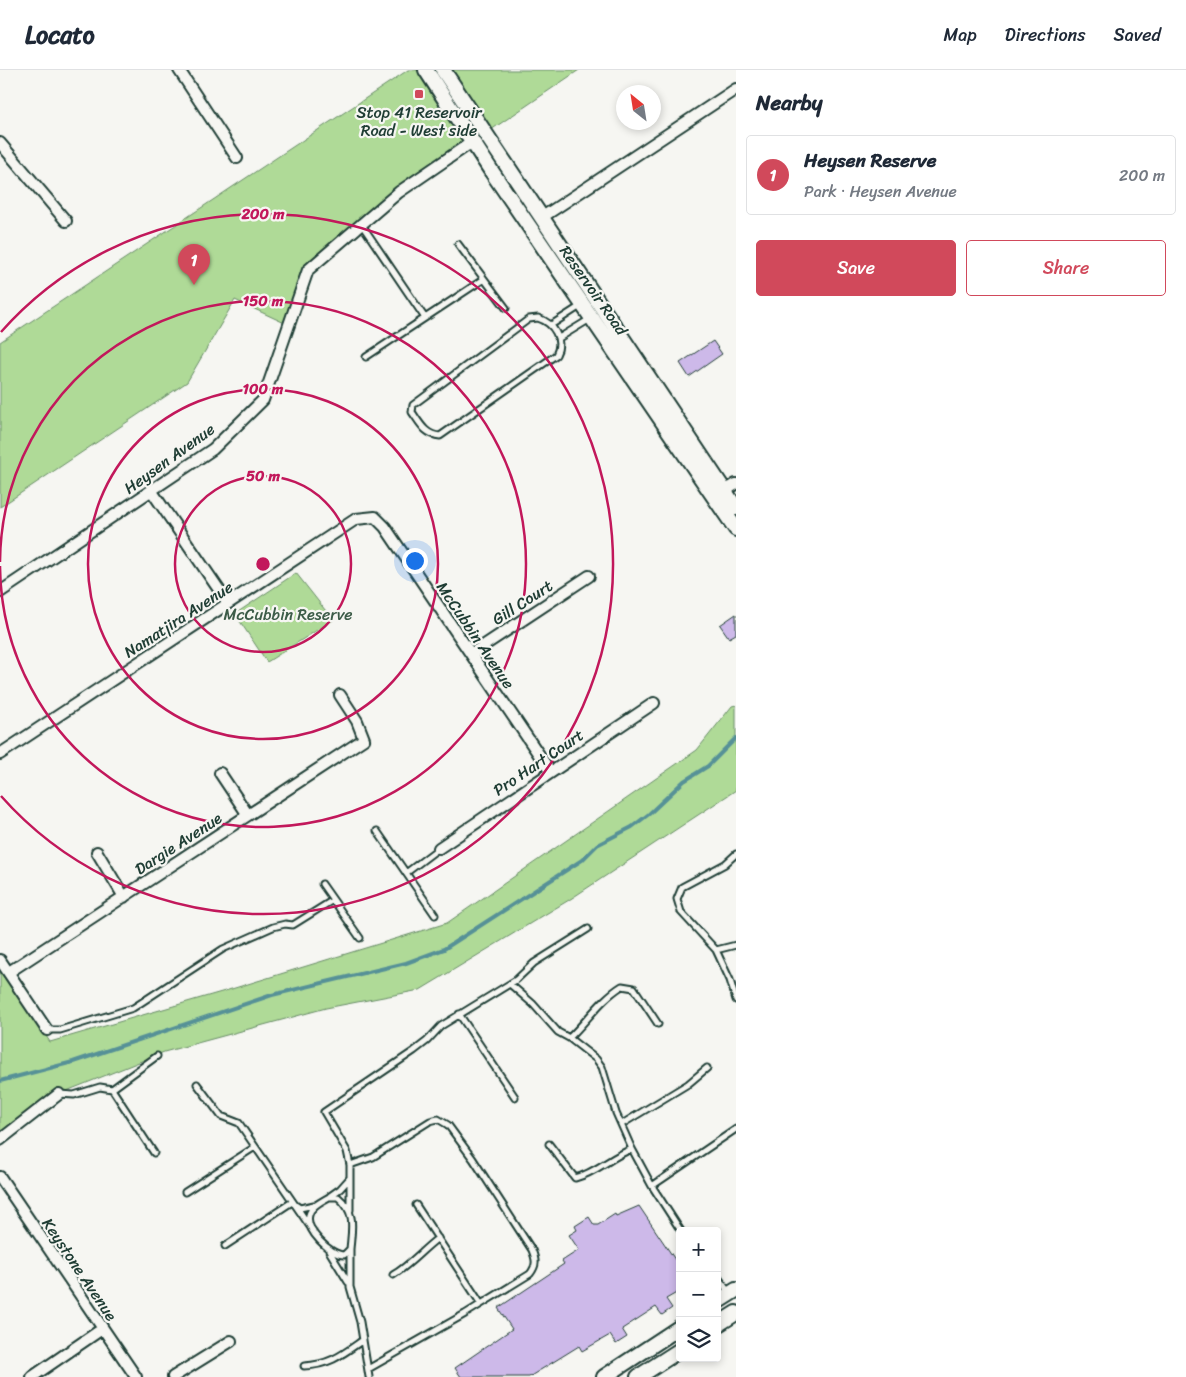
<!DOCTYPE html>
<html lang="en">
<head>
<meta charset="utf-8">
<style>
	:root { --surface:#fff; --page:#f6f6f7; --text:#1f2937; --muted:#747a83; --line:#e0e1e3; --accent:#d1495b }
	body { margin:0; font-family:Sriracha,sans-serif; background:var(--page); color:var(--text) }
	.controls { position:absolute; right:15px; bottom:15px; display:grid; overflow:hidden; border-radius:5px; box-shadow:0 2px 8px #0003 }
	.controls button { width:45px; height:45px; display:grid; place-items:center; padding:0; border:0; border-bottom:1px solid var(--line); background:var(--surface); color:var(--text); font:25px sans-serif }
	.compass { position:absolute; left:616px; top:15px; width:45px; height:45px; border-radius:50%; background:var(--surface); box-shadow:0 2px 8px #0003; rotate:330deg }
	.you { position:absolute; left:414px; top:490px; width:18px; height:18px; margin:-12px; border:4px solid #fff; border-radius:50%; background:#1a73e8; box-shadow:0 0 0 8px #1a73e833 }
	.badge { display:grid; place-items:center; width:32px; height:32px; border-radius:50%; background:var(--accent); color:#fff; font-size:16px; font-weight:700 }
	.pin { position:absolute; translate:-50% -41px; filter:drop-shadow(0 1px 2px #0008) }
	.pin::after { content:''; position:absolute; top:26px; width:18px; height:15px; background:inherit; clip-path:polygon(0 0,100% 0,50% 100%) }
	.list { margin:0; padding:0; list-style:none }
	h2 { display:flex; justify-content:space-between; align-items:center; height:65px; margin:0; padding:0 20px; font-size:21px }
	h2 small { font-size:16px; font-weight:400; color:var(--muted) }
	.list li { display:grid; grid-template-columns:32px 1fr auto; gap:15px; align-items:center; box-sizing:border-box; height:80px; margin:0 10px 10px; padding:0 10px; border:1px solid var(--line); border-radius:5px }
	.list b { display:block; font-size:19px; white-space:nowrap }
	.list p { margin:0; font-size:16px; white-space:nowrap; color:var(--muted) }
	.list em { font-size:16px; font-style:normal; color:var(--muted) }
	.actions { display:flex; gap:10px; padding:15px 20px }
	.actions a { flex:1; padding:11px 0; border:1px solid var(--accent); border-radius:5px; text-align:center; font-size:18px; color:var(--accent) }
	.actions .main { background:var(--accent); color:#fff }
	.icon { flex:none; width:28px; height:28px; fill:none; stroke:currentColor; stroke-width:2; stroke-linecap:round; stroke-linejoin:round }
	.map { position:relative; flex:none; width:736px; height:1307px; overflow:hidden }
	header { display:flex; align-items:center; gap:30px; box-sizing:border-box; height:70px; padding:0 25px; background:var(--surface); border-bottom:1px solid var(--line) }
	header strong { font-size:24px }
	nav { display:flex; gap:28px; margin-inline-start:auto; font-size:18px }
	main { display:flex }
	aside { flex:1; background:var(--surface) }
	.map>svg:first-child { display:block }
	.green { fill:#afda97; stroke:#678c66 }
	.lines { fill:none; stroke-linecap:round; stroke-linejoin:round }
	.stream { stroke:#569197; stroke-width:4 }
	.building { fill:#cdb9e9; stroke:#1f3d34 }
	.lane-casing { stroke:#1f3d34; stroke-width:9 }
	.street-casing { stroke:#1f3d34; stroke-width:14 }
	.secondary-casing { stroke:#1f3d34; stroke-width:18 }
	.lane { stroke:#f6f6f2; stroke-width:5 }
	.street { stroke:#f6f6f2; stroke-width:10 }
	.secondary { stroke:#f6f6f2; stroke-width:14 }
	.ring { fill:none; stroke:#c2185b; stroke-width:2.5 }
	.poi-dot { fill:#d1495b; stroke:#f6f6f2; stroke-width:2 }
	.labels { text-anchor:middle; stroke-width:4.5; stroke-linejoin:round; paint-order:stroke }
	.poi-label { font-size:16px; fill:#1f3d34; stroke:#f6f6f2 }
	.street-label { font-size:16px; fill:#1f3d34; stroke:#f6f6f2 }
	.park-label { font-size:16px; fill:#3c5c48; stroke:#f6f6f2 }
	.centre { fill:#c2185b; stroke:#f6f6f2; stroke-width:2.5 }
	.ring-label { font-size:15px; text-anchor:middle; font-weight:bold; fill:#c2185b; stroke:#f6f6f2; stroke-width:4.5; stroke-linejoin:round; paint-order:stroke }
</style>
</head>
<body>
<header>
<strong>Locato</strong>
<nav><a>Map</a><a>Directions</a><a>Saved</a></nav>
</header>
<main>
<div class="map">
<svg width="736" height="1307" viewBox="0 0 736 1307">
	<rect width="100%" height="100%" fill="#f6f6f2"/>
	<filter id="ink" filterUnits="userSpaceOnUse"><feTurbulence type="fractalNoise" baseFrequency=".02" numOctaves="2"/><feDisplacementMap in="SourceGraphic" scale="10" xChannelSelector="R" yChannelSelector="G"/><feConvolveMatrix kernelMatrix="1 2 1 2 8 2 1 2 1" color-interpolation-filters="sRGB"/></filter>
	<g filter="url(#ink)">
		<path class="green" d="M408,0H426L472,72L399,122L308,200L289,255L235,230L187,312L0,437V272Z
			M448,0H579L488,62Z
			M296,503L333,550L267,592L235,544Z
			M736,635V720L569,830L420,920L326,938L164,982L59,1024L0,1064V895L50,972L225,921L447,853L697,680L732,636Z"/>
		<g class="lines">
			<path class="stream" d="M0,1011L73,992L272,925L406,893L444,879L582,790L597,775L632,757L649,744L684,711L708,696L736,668"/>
		</g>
		<path class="building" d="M713,271L722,284L689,307L680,293Z
			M736,544V564L729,568L720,555Z
			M639,1136L680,1197V1221L666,1229L672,1238L662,1245L656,1237L622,1259L627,1267L616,1274L610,1265L582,1281L579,1276L529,1307H461L455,1298L512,1259L498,1238L564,1194L562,1191L579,1180L569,1165L577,1160L575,1156L589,1147L594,1155H598L615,1144L616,1146Z"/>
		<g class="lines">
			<defs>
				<path id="lane" d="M362,155L425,248
					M458,174L506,238
					M538,248C554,253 564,270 556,285L440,366C425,365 420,353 412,342L413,335L529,249Z
					M551,255L582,235
					M559,268L590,249
					M366,287L484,209
					M377,761L435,845
					M736,784L725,794L682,817L677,829L681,842L716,880L736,875
					M406,803L439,778
					M322,814L360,868
					M716,880L730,910L736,930
					M510,914L533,934L558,962L569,968L596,989L602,997L616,1043L632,1079L652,1116L681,1161
					M459,944L515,1027
					M47,960H60L133,938L223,879L273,857L285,854L293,855L333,830
					M569,968C587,951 601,929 622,916L634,918L658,954
					M197,1014L221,1046L239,1053L313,1161
					M112,1019L154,1083
					M59,1024L74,1025L100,1017L112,1019L157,986
					M622,1054L688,1014L707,998
					M549,1074L575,1108C596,1103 612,1086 632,1079
					M350,1095L373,1087L430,1051L438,1049L448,1055L473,1089L532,1180C536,1190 537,1195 530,1204L465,1244L368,1299
					M652,1116L736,1059
					M185,1122L255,1077
					M330,1126L340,1119L349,1109
					M329,1127H338C356,1142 352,1157 350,1179L344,1185C330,1185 305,1160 309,1145C311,1136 321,1132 329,1127Z
					M294,1134L300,1138L314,1135
					M416,1135L481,1234
					M350,1140V1095L347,1081L324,1042L414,981L427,971L441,956L516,910L534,893L588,859
					M225,1176L292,1132
					M350,1179V1217L360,1252L369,1307
					M329,1181L348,1212
					M393,1205C410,1195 422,1180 438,1168
					M717,1206L730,1224
					M717,1220L723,1228
					M304,1296C330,1295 343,1284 363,1270"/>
				<path id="street" d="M179,0L237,88
					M0,73L66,151
					M541,148L736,19
					M151,420L228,533
					M725,421L736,414
					M0,522L213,379L263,330L308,200L399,122L472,72
					M471,584L589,506
					M0,684L356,449L375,447L385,457L550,701
					M220,703L248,745
					M439,778L654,633
					M97,782L124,827
					M0,890L47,960
					M9,902L364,669L357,651L340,625
					M0,1070L59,1024
					M0,1107L136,1307
					M32,1307L102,1259
					M173,1307L231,1271"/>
				<path id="secondary" d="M426,0L492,102L736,459
					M443,0L736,438
					M717,1232L736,1220
					M717,1255L736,1243
					M604,1307L680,1257
					M638,1307L680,1280"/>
			</defs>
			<use href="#lane" class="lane-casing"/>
			<use href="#street" class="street-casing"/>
			<use href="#secondary" class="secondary-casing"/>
			<use href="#lane" class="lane"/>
			<use href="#street" class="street"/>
			<use href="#secondary" class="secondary"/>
		</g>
	</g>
	<g class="ring">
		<circle cx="263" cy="494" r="88"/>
		<circle cx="263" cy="494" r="175"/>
		<path d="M0 492A263 263 0 1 1 0 496"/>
		<path d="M1 262A350 350 0 1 1 1 726"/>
	</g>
	<rect class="poi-dot" x="414" y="19" width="10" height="10" rx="2.5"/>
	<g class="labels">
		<g class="poi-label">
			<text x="419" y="48">Stop 41 Reservoir<tspan x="419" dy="18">Road - West side</tspan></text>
		</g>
		<g class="street-label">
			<text transform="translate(594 220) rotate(55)" y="6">Reservoir Road</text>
			<text transform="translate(169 388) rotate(-36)" y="6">Heysen Avenue</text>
			<text transform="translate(522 532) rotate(-33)" y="6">Gill Court</text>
			<text transform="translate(178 549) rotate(-33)" y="6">Namatjira Avenue</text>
			<text transform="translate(476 565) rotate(56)" y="6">McCubbin Avenue</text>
			<text transform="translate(538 692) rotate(-34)" y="6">Pro Hart Court</text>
			<text transform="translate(178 773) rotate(-33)" y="6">Dargie Avenue</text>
			<text transform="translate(80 1199) rotate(56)" y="6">Keystone Avenue</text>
		</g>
		<g class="park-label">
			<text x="288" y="550">McCubbin Reserve</text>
		</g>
	</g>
	<circle cx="263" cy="494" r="8" class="centre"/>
	<g class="ring-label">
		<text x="263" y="149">200 m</text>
		<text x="263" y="236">150 m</text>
		<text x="263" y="324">100 m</text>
		<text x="263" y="411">50 m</text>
	</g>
</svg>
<div class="controls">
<button>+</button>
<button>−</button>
<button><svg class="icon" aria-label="layers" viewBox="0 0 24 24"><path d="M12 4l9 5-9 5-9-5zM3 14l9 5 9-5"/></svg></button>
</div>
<svg class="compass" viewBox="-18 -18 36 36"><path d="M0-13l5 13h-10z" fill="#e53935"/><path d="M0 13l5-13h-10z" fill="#747a83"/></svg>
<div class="you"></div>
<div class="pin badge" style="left:194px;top:215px">1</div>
</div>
<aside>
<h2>Nearby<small></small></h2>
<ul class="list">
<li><span class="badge">1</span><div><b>Heysen Reserve</b><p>Park · Heysen Avenue</p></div><em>200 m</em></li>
</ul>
<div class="actions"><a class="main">Save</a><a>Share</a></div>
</aside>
</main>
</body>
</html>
